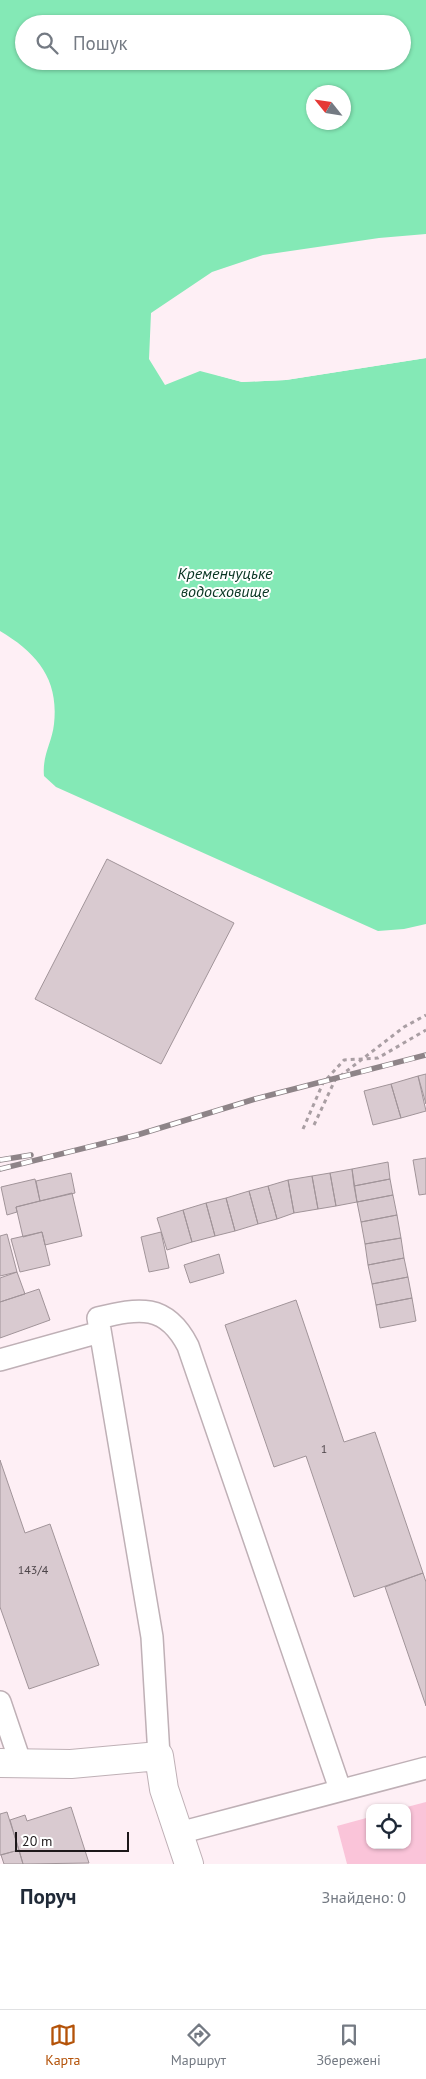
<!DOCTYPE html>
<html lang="uk">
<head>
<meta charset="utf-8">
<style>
	:root { --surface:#fff; --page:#f2f2f3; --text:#1f2937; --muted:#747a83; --line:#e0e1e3; --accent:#b45309 }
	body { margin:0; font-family:"PT Sans",sans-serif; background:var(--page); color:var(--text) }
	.controls { position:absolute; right:15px; bottom:15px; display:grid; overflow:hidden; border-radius:10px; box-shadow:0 1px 4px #0004 }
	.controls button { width:45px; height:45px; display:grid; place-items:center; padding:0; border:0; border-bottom:1px solid var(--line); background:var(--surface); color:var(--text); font:25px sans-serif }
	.compass { position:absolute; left:306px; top:85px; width:45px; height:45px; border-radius:50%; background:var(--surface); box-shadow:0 1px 4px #0004; rotate:300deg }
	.scale { position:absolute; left:15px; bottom:12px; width:114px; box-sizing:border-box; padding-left:5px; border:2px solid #1d181a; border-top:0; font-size:14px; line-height:18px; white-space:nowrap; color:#1d181a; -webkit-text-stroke:4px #fff; paint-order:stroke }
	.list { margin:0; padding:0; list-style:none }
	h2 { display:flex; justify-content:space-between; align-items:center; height:65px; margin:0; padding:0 20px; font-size:21px }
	h2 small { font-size:16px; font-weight:400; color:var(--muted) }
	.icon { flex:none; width:28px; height:28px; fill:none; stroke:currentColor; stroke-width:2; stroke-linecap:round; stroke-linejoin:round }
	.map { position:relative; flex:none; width:426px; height:1864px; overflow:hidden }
	.search { position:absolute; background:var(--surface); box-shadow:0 1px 4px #0004; left:15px; right:15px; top:15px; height:55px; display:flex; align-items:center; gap:12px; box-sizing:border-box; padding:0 18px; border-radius:28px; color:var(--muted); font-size:19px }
	.sheet { height:145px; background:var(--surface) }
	nav { display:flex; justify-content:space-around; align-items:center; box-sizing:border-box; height:70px; border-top:1px solid var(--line); background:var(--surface); font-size:14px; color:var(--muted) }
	nav a { display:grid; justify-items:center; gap:2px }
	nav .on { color:var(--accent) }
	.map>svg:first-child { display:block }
	.green { fill:#fac4d9 }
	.water { fill:#84e9b6; fill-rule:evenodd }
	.pier { fill:#feeff5 }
	.building { fill:#d9cad0; stroke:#a19499 }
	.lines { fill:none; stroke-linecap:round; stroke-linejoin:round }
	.lane-casing { stroke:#bfb0b6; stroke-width:24 }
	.street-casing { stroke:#bfb0b6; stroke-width:30 }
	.path { stroke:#a99ea3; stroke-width:3; stroke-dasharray:4 4; stroke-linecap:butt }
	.lane { stroke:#fff; stroke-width:21 }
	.street { stroke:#fff; stroke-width:28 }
	.rail-casing { stroke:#8e8488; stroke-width:5.5 }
	.rail { stroke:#fff; stroke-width:4; stroke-dasharray:11; stroke-linecap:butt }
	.labels { text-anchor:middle; stroke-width:4; stroke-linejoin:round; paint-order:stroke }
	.number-label { font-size:12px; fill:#4c4448 }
	.water-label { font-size:16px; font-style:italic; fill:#083522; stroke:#fff }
</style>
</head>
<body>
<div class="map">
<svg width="426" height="1864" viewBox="0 0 426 1864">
	<rect width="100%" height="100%" fill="#feeff5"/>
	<path class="green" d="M426,1802V1864H347L337,1826L370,1817V1845H407V1808H403Z"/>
	<path class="water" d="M0,0H426V234L379,238L263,255L212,272L151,313L149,359L165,385L200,371L242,382L286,380L426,358V924L404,929L378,931L56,787L44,776C42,755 52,743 54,724C59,679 37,653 0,631ZM24,24H402V61H24ZM314,92H344V122H314Z"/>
	<path class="pier" d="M426,356V358L286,380L242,382L217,375L213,371L243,379L285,378Z"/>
	<path class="building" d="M107,859L234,923L161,1064L35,999Z
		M426,1074V1104L418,1076Z
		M418,1076L426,1111L401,1118L391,1084Z
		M391,1084L401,1118L373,1125L364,1091Z
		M426,1158V1194L419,1195L413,1160Z
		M388,1162L390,1179L354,1186L352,1169Z
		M352,1169L357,1202L336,1206L330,1173Z
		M71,1173L75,1193L40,1201L36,1181Z
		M330,1173L336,1206L318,1209L312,1176Z
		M312,1176L318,1209L294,1213L288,1180Z
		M35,1179L40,1201L16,1207L17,1212L7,1215L1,1187Z
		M390,1179L393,1195L357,1202L354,1186Z
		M288,1180L294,1213L277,1219L268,1186Z
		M268,1186L277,1219L258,1224L249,1191Z
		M249,1191L258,1224L235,1231L226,1198Z
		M72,1193L82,1236L45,1245L42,1232L23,1237L16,1207Z
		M393,1195L397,1215L361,1222L357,1202Z
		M226,1198L235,1231L215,1236L206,1203Z
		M206,1203L215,1236L192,1242L183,1210Z
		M183,1210L192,1242L167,1250L157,1218Z
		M397,1215L401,1238L365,1244L361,1222Z
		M42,1232L50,1265L20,1272L11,1239Z
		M161,1232L169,1268L149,1272L141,1237Z
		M7,1234L17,1272L0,1276V1236Z
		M401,1238L404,1258L368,1265L365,1244Z
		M219,1254L224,1273L190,1283L184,1265Z
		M404,1258L408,1277L372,1284L368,1265Z
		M17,1272L25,1294L0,1302V1278Z
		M408,1277L412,1298L376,1305L372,1284Z
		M39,1289L50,1320L0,1338V1302Z
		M412,1298L416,1321L380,1328L376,1305Z
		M296,1300L344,1442L375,1432L423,1573L354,1597L306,1456L274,1467L225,1325Z
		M0,1460L25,1533L50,1524L99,1665L29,1689L0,1607Z
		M423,1573L426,1582V1706L385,1587Z
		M71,1807L89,1863L23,1864L10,1820L25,1815L27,1821Z
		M7,1812L19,1850L0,1855V1814Z
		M19,1850L23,1864H4L1,1855Z"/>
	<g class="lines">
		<defs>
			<path id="lane" d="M0,1360L100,1332
				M0,1702L21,1764
				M159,1756L152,1637L98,1318C139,1308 166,1303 188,1346L340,1789
				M179,1833L426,1768"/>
			<path id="street" d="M0,1763L71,1764L159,1756L164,1789L189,1864"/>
		</defs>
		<use href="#lane" class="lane-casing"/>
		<use href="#street" class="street-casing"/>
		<path class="path" d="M314,1125L335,1080L404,1027L426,1015
			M303,1129L323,1083L344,1060L378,1058L426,1030"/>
		<use href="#lane" class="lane"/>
		<use href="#street" class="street"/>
		<defs>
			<path id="rail" d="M0,1160L31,1155
				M0,1169L137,1135L255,1099L426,1055"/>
		</defs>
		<use href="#rail" class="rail-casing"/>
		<use href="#rail" class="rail"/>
	</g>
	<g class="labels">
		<g class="number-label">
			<text x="324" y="1453">1</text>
			<text x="33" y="1574">143/4</text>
		</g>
		<g class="water-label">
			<text x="225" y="579">Кременчуцьке<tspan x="225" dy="18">водосховище</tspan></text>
		</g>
	</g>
</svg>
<div class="controls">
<button><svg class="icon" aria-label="locate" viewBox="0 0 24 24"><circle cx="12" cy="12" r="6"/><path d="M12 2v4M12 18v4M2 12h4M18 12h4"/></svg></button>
</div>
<svg class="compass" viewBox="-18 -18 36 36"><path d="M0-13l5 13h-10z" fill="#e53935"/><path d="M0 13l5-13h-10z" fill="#747a83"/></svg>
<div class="scale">20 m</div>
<div class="search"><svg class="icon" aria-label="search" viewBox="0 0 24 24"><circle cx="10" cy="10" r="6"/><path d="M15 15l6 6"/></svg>Пошук</div>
</div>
<section class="sheet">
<h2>Поруч<small>Знайдено: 0</small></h2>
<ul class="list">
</ul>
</section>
<nav>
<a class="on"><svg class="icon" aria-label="map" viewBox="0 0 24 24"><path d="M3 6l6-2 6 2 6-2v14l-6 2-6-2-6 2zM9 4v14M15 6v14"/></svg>Карта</a>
<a><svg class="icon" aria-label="directions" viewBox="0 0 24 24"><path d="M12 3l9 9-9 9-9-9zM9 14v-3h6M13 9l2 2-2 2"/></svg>Маршрут</a>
<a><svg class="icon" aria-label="saved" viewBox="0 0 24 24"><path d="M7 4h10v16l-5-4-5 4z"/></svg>Збережені</a>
</nav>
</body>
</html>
